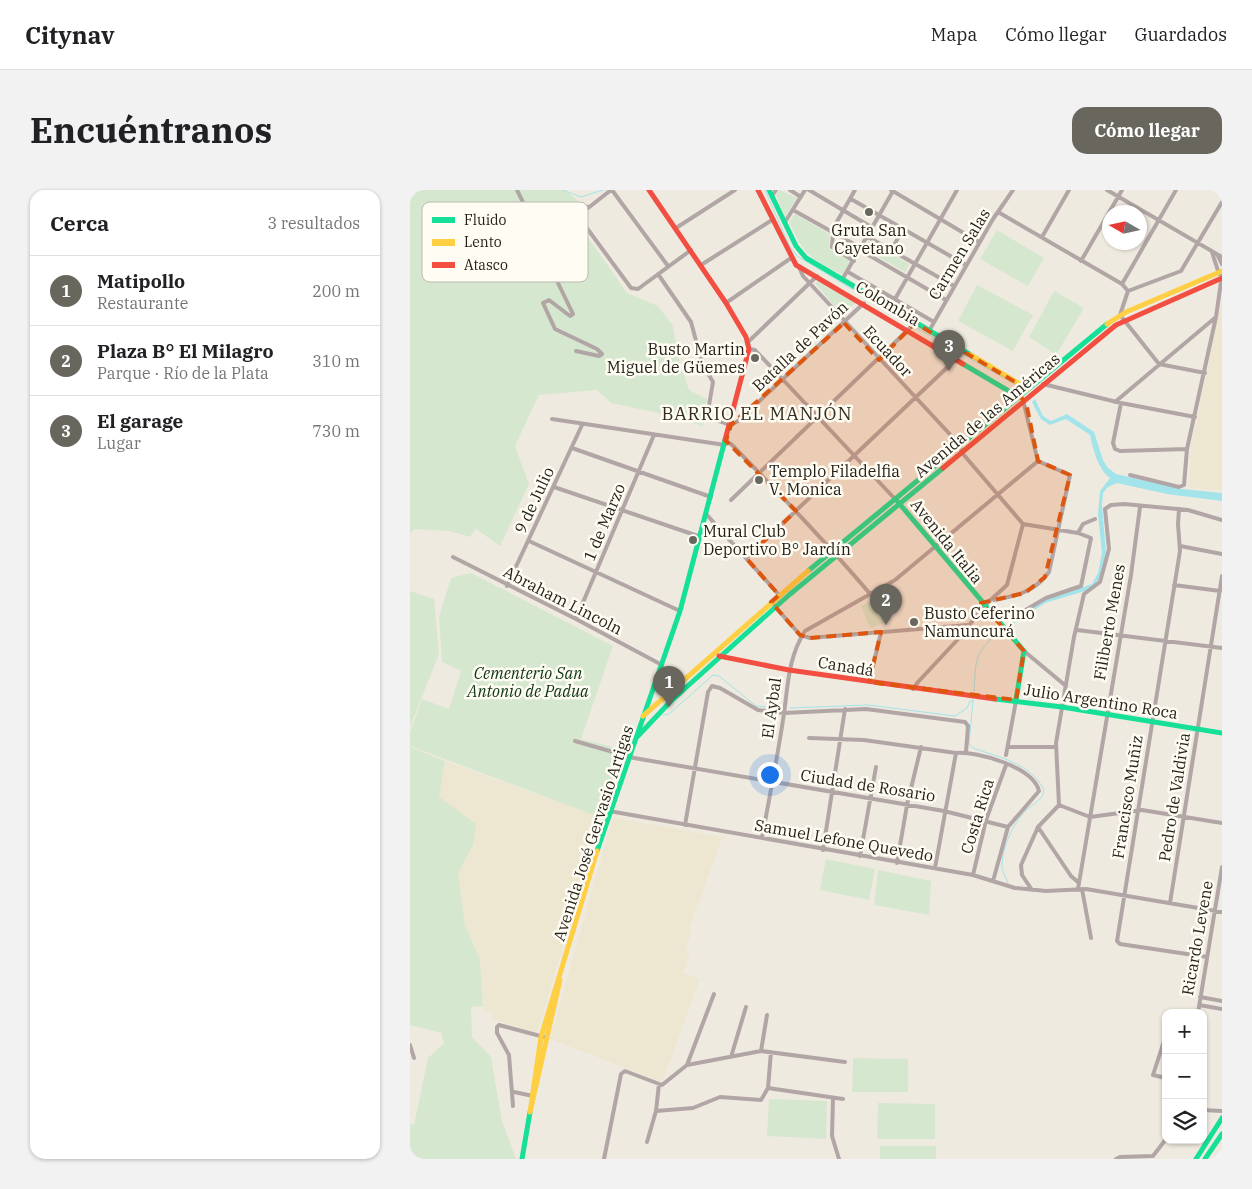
<!DOCTYPE html>
<html lang="es">
<head>
<meta charset="utf-8">
<style>
	:root { --surface:#fff; --page:#f2f2f2; --text:#202124; --muted:#757577; --line:#e0e0e0; --accent:#69665e }
	body { margin:0; font-family:"IBM Plex Serif",serif; background:var(--page); color:var(--text) }
	.controls { position:absolute; right:15px; bottom:15px; display:grid; overflow:hidden; border-radius:10px; box-shadow:0 1px 4px #0004 }
	.controls button { width:45px; height:45px; display:grid; place-items:center; padding:0; border:0; border-bottom:1px solid var(--line); background:var(--surface); color:var(--text); font:25px sans-serif }
	.compass { position:absolute; left:692px; top:15px; width:45px; height:45px; border-radius:50%; background:var(--surface); box-shadow:0 1px 4px #0004; rotate:279deg }
	.you { position:absolute; left:359px; top:584px; width:18px; height:18px; margin:-12px; border:4px solid #fff; border-radius:50%; background:#1a73e8; box-shadow:0 0 0 8px #1a73e833 }
	.badge { display:grid; place-items:center; width:32px; height:32px; border-radius:50%; background:var(--accent); color:#fff; font-size:16px; font-weight:700 }
	.pin { position:absolute; translate:-50% -41px; filter:drop-shadow(0 1px 2px #0008) }
	.pin::after { content:''; position:absolute; top:26px; width:18px; height:15px; background:inherit; clip-path:polygon(0 0,100% 0,50% 100%) }
	.list { margin:0; padding:0; list-style:none }
	h2 { display:flex; justify-content:space-between; align-items:center; height:65px; margin:0; padding:0 20px; font-size:21px }
	h2 small { font-size:16px; font-weight:400; color:var(--muted) }
	.list li { display:grid; grid-template-columns:32px 1fr auto; gap:15px; align-items:center; box-sizing:border-box; height:70px; padding:0 20px; border-top:1px solid var(--line) }
	.list b { display:block; font-size:19px; white-space:nowrap }
	.list p { margin:0; font-size:16px; white-space:nowrap; color:var(--muted) }
	.list em { font-size:16px; font-style:normal; color:var(--muted) }
	.icon { flex:none; width:28px; height:28px; fill:none; stroke:currentColor; stroke-width:2; stroke-linecap:round; stroke-linejoin:round }
	.map { position:relative; flex:none; width:812px; height:969px; overflow:hidden; border-radius:15px }
	header { display:flex; align-items:center; gap:30px; box-sizing:border-box; height:70px; padding:0 25px; background:var(--surface); border-bottom:1px solid var(--line) }
	header strong { font-size:24px }
	nav { display:flex; gap:28px; margin-inline-start:auto; font-size:18px }
	.intro { display:flex; align-items:center; justify-content:space-between; box-sizing:border-box; height:120px; padding:0 30px }
	h1 { margin:0; font-size:35px }
	.button { padding:12px 22px; border-radius:15px; background:var(--accent); color:#fff; font-size:18px; font-weight:700 }
	main { display:flex; gap:30px; padding:0 30px }
	aside { flex:1; background:var(--surface); border-radius:15px; box-shadow:0 1px 4px #0004 }
	.map>svg:first-child { display:block }
	.built { fill:#ede6d1 }
	.green { fill:#d6e7cf }
	.water { fill:#a2e4ea }
	.lines { fill:none; stroke-linecap:round; stroke-linejoin:round }
	.stream { stroke:#a2e4ea; stroke-width:1 }
	.street { stroke:#b1a6a5; stroke-width:4 }
	.fast { stroke:#16e098; stroke-width:5 }
	.slow { stroke:#ffcf43; stroke-width:5 }
	.jam { stroke:#f24e42; stroke-width:5 }
	.marked { fill:#de560d; fill-opacity:0.2; stroke:#de560d; stroke-width:4; stroke-dasharray:10 6; stroke-linejoin:round }
	.poi-dot { fill:#69665e; stroke:#fefcf3; stroke-width:2 }
	.labels { text-anchor:middle; stroke-width:5; stroke-linejoin:round; paint-order:stroke }
	.poi-label { font-size:16px; fill:#211f18; stroke:#fefcf3; text-anchor:start }
	.street-label { font-size:16px; fill:#211f18; stroke:#fefcf3 }
	.park-label { font-size:16px; font-style:italic; fill:#0d3512; stroke:#fefcf3 }
	.neighbourhood-label { font-size:18px; letter-spacing:1px; fill:#322c1c; stroke:#fefcf3 }
	.key { fill:#fefcf3; stroke:#bcbab1; stroke-width:1 }
	.key-label { font-size:14px; fill:#211f18 }
</style>
</head>
<body>
<header>
<strong>Citynav</strong>
<nav><a>Mapa</a><a>Cómo llegar</a><a>Guardados</a></nav>
</header>
<div class="intro"><h1>Encuéntranos</h1><a class="button">Cómo llegar</a></div>
<main>
<aside>
<h2>Cerca<small>3 resultados</small></h2>
<ul class="list">
<li><span class="badge">1</span><div><b>Matipollo</b><p>Restaurante</p></div><em>200 m</em></li>
<li><span class="badge">2</span><div><b>Plaza B° El Milagro</b><p>Parque · Río de la Plata</p></div><em>310 m</em></li>
<li><span class="badge">3</span><div><b>El garage</b><p>Lugar</p></div><em>730 m</em></li>
</ul>
</aside>
<div class="map">
<svg width="812" height="969" viewBox="0 0 812 969">
	<rect width="100%" height="100%" fill="#efeadf"/>
	<path class="built" d="M812,109V300L779,298L781,257Z
		M35,571L192,628L128,840L125,842L82,829L83,823L74,819L70,769L55,736L48,682L29,607Z
		M205,628L313,647L279,738L282,740L275,762L280,764L273,783L290,789L252,892L140,849L202,630Z"/>
	<path class="green" d="M0,0H155L173,15L162,25L217,103L248,116L263,136L269,170L279,200L297,209L293,236L262,226L201,213L187,200L129,205L105,256L119,294L90,356L66,339L60,347L39,341L4,339L0,344Z
		M369,0L387,8L375,27L366,5Z
		M385,24L419,44L420,60L441,71L435,84L432,85C401,68 394,66 379,32Z
		M587,40L634,68L618,96L570,69Z
		M458,51L499,74L495,82L454,59Z
		M408,91L446,113L432,125L405,93Z
		M567,95L623,125L603,161L548,131Z
		M644,101L674,118L646,165L619,147Z
		M61,383L203,456L171,549L215,560L192,628L0,556V542L12,509L39,519L51,481L32,472L29,427L41,388Z
		M0,401L24,409L29,464L0,537Z
		M477,402L485,421L481,422L482,430L460,438L451,416Z
		M0,557L35,571L29,607L66,634L63,655L48,683L55,736L70,769L73,816L61,817L62,847L81,867L92,931L106,969H0V934L4,935L18,868L34,853L31,843L0,835Z
		M416,669L465,679L459,710L410,700Z
		M468,680L521,691L519,725L464,715Z
		M443,868L498,869V902H442Z
		M359,909L417,911L416,949L357,946Z
		M468,913L525,914V949H467Z
		M470,956H526V969H470Z"/>
	<path class="water" d="M625,209L633,226L641,231L657,224L684,242L693,270L698,278L706,284L772,299L812,303V311L757,304L707,293L698,297L693,303L692,315L696,363L691,384L686,395L675,401L635,413L600,436L599,433L635,410L682,394L688,383L692,363L688,324L690,301L700,288C688,279 683,259 680,245L656,229L640,235L631,229L622,212Z"/>
	<g class="lines">
		<path class="stream" d="M153,0L171,7L193,0
			M355,0L379,55L387,66L501,134
			M505,137L548,161
			M552,164L610,197
			M564,501C566,468 564,464 589,442
			M563,510L559,554L563,558C588,567 621,573 634,600C633,610 623,614 616,620C603,634 591,659 592,678C593,683 596,688 598,693
			M380,518L458,515L545,526L557,518L560,511H563
			M253,525L259,524L303,485L309,486L346,516L367,518"/>
		<path class="street" d="M107,0L135,57L142,79L148,81
			M201,0L168,26L221,98L228,99L281,60
			M202,0L258,76
			M380,0L391,7
			M399,0L463,38
			M481,0L569,52
			M697,0L812,67
			M766,0L712,94L718,101L710,125L749,174L795,183
			M362,6L366,0
			M441,9L556,75
			M383,20L451,58
			M588,22L712,94
			M375,32L395,0
			M266,38L325,0
			M421,42L445,0
			M423,43L422,57L444,71
			M458,47L544,96
			M632,47L659,0
			M482,59L493,39
			M450,60L536,110
			M802,62L809,84
			M808,66L812,74
			M671,71L712,0
			M291,75L362,30
			M389,77L393,86L548,253L553,264L613,334
			M438,82L524,132
			M248,84L281,132L292,173L303,192L297,227L321,235L328,231L454,113
			M432,90L483,1
			M718,101L771,81L812,12
			M485,109L547,0
			M316,113L381,68
			M519,141L583,29L603,0
			M338,152L407,86
			M339,159L345,160L485,309
			M166,161L189,166L192,164L187,159L145,139L133,113L139,110L160,126L163,124L148,93L150,62L161,19L166,16L179,17
			M633,194L711,213L785,227
			M705,212L806,127
			M711,213L703,253L705,259L710,261L777,259
			M142,229L315,255
			M316,251L322,255C370,304 417,353 461,405
			M162,258L301,307
			M720,285L769,297L774,295L777,259L806,127L812,85
			M144,297L291,347
			M321,310L505,133
			M769,319L768,334L770,361L707,751L710,754L797,767
			M297,325L369,405
			M668,343L673,334L685,329
			M119,351L270,421
			M770,356L812,364
			M43,367L166,429L252,475
			M336,368L544,171L552,160
			M764,395L810,401
			M97,396L172,235
			M584,410C606,406 625,402 639,382L660,285L628,271L613,210
			M361,412L390,445L400,448L558,435
			M166,429L244,245
			M667,440L812,458
			M614,461L656,496
			M459,492L471,442
			M503,499L508,492L550,447L574,416L597,395L613,334L668,343L681,348L671,396L636,408L602,428
			M399,548L454,550L546,563C568,561 623,577 629,601L598,637L583,691
			M165,551L224,568L534,621L598,637
			M598,557H646
			M596,565L606,511
			M649,615L680,627L732,620L812,633
			M199,621L563,685L605,698L636,701L676,699L812,722
			M275,635L298,502L302,496L310,498L348,520L374,523L456,519L555,532L558,536L556,562
			M628,637L661,686L669,693
			M352,648C359,609 367,570 373,530C378,499 377,469 395,441L485,390L628,271
			M413,660L435,519
			M450,666L466,577
			M487,673L497,615L511,557
			M525,678L546,563
			M563,685L576,630L596,575
			M668,699L721,385L730,317
			M672,699L681,748
			M622,700L612,685L611,675L628,637L649,615L646,553L664,447L674,404L690,392L699,359L695,319L701,315L714,314L778,320L812,330
			M760,713L812,386
			M790,807L812,811
			M789,815L812,819
			M788,823L812,677
			M756,845L743,885L756,888
			M0,855L4,868
			M351,861L357,825
			M321,867L336,817
			M277,875L304,804
			M358,898L433,909
			M104,902L123,906
			M423,908L422,946L429,969
			M103,916L99,865L87,843V837L89,835L134,847
			M793,920L812,921
			M246,921L283,918L310,907L351,910L358,898L361,862
			M237,952L246,921L249,894
			M194,969L211,884L215,881L252,895L277,875L351,861L435,872
			M706,969L710,967L743,966L756,949"/>
		<path class="fast" d="M359,0L386,56L396,68L561,165
			M553,174L609,207
			M488,312L614,461L606,510
			M398,381L697,134
			M585,509L652,517L812,543
			M228,546L261,511L379,405L533,278
			M187,661L270,421L315,250
			M112,969L120,922
			M786,969L812,928
			M795,969L812,944"/>
		<path class="slow" d="M697,134L716,122L812,81
			M561,165L618,199
			M233,526L398,381
			M150,790L120,922L131,847L187,661"/>
		<path class="jam" d="M239,0L316,113L336,147L339,159L315,250
			M348,0L386,75L553,174
			M533,278L706,135L812,88
			M309,466L379,480L585,509"/>
	</g>
	<path class="marked" d="M434,133L469,170L505,133L617,199L610,205L617,217L628,271L660,285L635,387L615,403L571,413L614,461L606,510L459,492L471,442L400,448L390,445L361,412L369,405L336,368L386,321L316,251L321,235Z"/>
	<g class="poi-dot">
		<circle cx="459" cy="22" r="5"/>
		<circle cx="345" cy="168" r="5"/>
		<circle cx="349" cy="290" r="5"/>
		<circle cx="283" cy="350" r="5"/>
		<circle cx="504" cy="432" r="5"/>
	</g>
	<g class="labels">
		<g class="poi-label">
			<text x="459" y="46" text-anchor="middle">Gruta San<tspan x="459" dy="18">Cayetano</tspan></text>
			<text x="335" y="165" text-anchor="end">Busto Martin<tspan x="335" dy="18">Miguel de Güemes</tspan></text>
			<text x="359" y="287">Templo Filadelfia<tspan x="359" dy="18">V. Monica</tspan></text>
			<text x="293" y="347">Mural Club<tspan x="293" dy="18">Deportivo B° Jardín</tspan></text>
			<text x="514" y="429">Busto Ceferino<tspan x="514" dy="18">Namuncurá</tspan></text>
		</g>
		<g class="street-label">
			<text transform="translate(549 64) rotate(-59)" y="6">Carmen Salas</text>
			<text transform="translate(478 113) rotate(31)" y="6">Colombia</text>
			<text transform="translate(390 156) rotate(-43)" y="6">Batalla de Pavón</text>
			<text transform="translate(478 161) rotate(47)" y="6">Ecuador</text>
			<text transform="translate(577 225) rotate(-40)" y="6">Avenida de las Américas</text>
			<text transform="translate(124 310) rotate(-65)" y="6">9 de Julio</text>
			<text transform="translate(194 332) rotate(-67)" y="6">1 de Marzo</text>
			<text transform="translate(537 351) rotate(51)" y="6">Avenida Italia</text>
			<text transform="translate(153 410) rotate(27)" y="6">Abraham Lincoln</text>
			<text transform="translate(699 432) rotate(-80)" y="6">Filiberto Menes</text>
			<text transform="translate(436 476) rotate(9)" y="6">Canadá</text>
			<text transform="translate(691 511) rotate(9)" y="6">Julio Argentino Roca</text>
			<text transform="translate(361 518) rotate(-82)" y="6">El Aybal</text>
			<text transform="translate(458 595) rotate(9)" y="6">Ciudad de Rosario</text>
			<text transform="translate(717 607) rotate(-81)" y="6">Francisco Muñiz</text>
			<text transform="translate(764 607) rotate(-81)" y="6">Pedro de Valdivia</text>
			<text transform="translate(567 626) rotate(-73)" y="6">Costa Rica</text>
			<text transform="translate(183 643) rotate(-72)" y="6">Avenida José Gervasio Artigas</text>
			<text transform="translate(434 650) rotate(10)" y="6">Samuel Lefone Quevedo</text>
			<text transform="translate(787 748) rotate(-80)" y="6">Ricardo Levene</text>
		</g>
		<g class="park-label">
			<text x="118" y="489">Cementerio San<tspan x="118" dy="18">Antonio de Padua</tspan></text>
		</g>
		<g class="neighbourhood-label">
			<text x="347" y="230">BARRIO EL MANJÓN</text>
		</g>
	</g>
	<rect x="12" y="12" width="166" height="80" rx="8" class="key"/>
	<rect x="22" y="27" width="23" height="6" fill="#16e098"/>
	<rect x="22" y="49" width="23" height="7" fill="#ffcf43"/>
	<rect x="22" y="72" width="23" height="6" fill="#f24e42"/>
	<g class="key-label">
		<text x="54" y="35">Fluido</text>
		<text x="54" y="57">Lento</text>
		<text x="54" y="80">Atasco</text>
	</g>
</svg>
<div class="controls">
<button>+</button>
<button>−</button>
<button><svg class="icon" aria-label="layers" viewBox="0 0 24 24"><path d="M12 4l9 5-9 5-9-5zM3 14l9 5 9-5"/></svg></button>
</div>
<svg class="compass" viewBox="-18 -18 36 36"><path d="M0-13l5 13h-10z" fill="#e53935"/><path d="M0 13l5-13h-10z" fill="#757577"/></svg>
<div class="you"></div>
<div class="pin badge" style="left:259px;top:517px">1</div>
<div class="pin badge" style="left:476px;top:435px">2</div>
<div class="pin badge" style="left:539px;top:181px">3</div>
</div>
</main>
</body>
</html>
